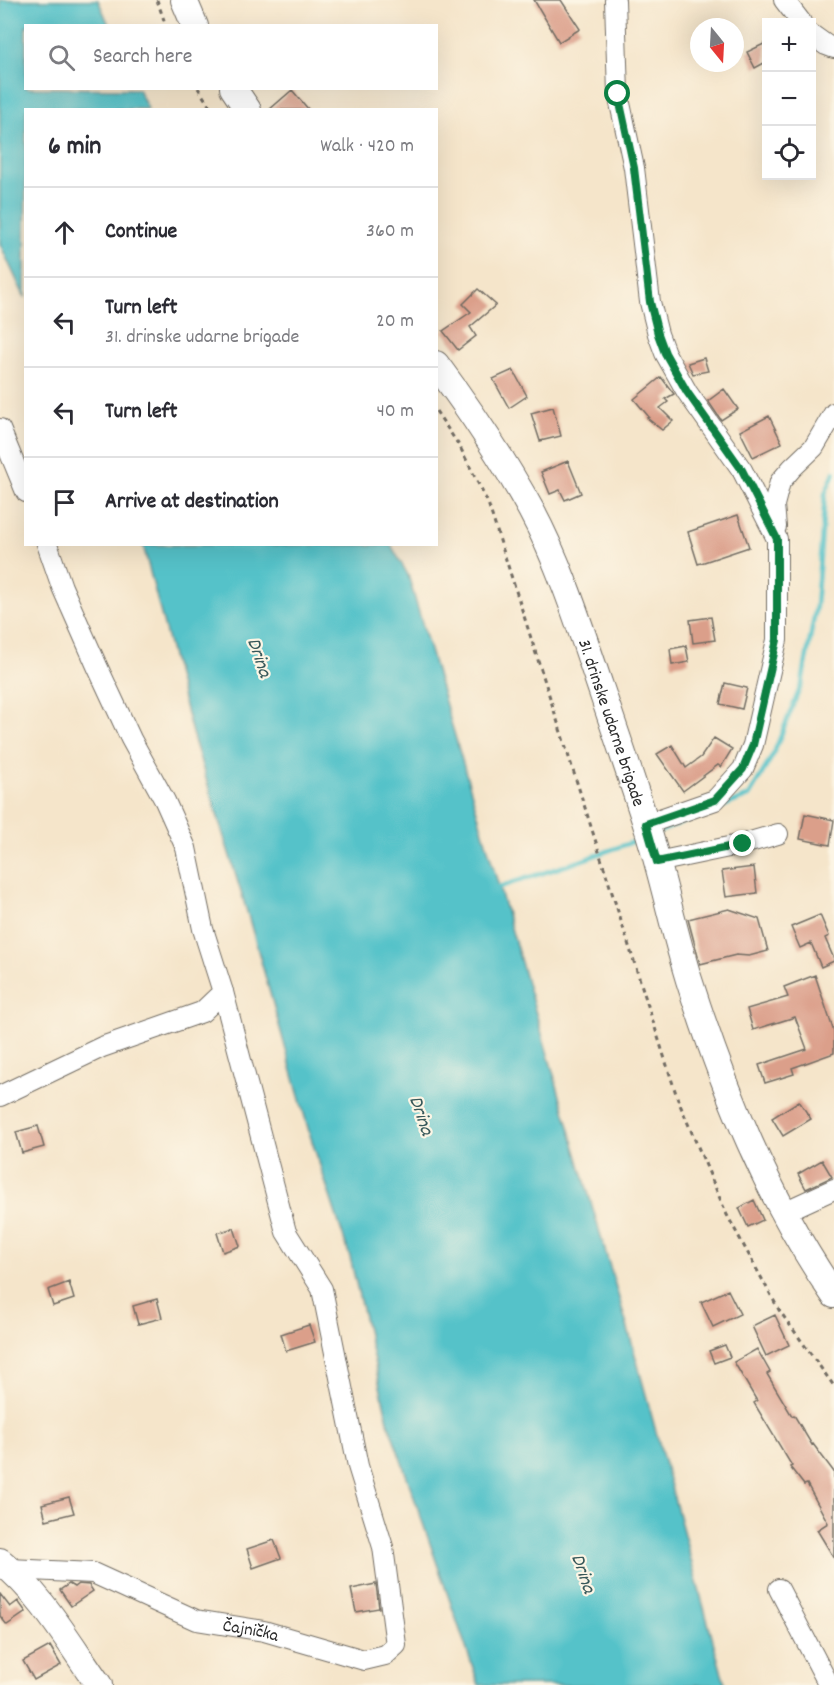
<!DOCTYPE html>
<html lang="en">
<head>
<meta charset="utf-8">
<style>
	:root { --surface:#fff; --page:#f7f7f7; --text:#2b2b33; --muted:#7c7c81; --line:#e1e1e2 }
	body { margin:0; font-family:Dekko,sans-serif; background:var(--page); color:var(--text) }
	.controls { position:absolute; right:18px; top:18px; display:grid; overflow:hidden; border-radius:0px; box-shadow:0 6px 24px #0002 }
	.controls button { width:54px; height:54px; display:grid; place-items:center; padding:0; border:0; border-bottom:2px solid var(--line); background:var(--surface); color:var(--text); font:30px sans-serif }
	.compass { position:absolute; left:690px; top:18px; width:54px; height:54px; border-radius:50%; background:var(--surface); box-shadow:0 6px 24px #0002; rotate:162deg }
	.stop { position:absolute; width:18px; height:18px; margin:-14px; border:4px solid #0b8043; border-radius:50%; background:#fff }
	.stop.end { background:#0b8043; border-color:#fff; box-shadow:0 2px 6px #0008 }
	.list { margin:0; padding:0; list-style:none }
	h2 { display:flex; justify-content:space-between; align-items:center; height:78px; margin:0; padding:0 24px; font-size:26px }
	h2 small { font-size:20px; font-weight:400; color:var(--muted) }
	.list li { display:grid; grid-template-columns:39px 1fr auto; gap:18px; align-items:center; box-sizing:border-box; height:90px; padding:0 24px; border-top:2px solid var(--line) }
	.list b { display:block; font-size:22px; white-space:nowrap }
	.list p { margin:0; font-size:20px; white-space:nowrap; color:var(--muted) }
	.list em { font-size:20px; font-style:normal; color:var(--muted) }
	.icon { flex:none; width:33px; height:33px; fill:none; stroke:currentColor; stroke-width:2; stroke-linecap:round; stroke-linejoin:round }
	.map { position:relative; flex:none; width:834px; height:1685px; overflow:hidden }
	.search { position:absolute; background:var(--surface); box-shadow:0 6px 24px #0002; left:24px; top:24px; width:414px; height:66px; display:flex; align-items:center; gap:15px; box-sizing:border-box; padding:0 21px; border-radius:0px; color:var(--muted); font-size:22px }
	.panel { position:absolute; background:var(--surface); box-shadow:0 6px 24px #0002; left:24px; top:108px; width:414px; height:438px; border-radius:0px }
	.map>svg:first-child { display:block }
	.water { fill:#54c2c9; stroke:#40767a; stroke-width:1.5 }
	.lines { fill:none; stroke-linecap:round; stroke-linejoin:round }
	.stream { stroke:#54c2c9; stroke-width:4.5 }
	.building { fill:#db9f8a }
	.minor-casing { stroke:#726c63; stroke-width:22 }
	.major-casing { stroke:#726c63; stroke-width:28 }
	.path { stroke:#726c63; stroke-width:3; stroke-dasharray:4.5 4.5; stroke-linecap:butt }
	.minor { stroke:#fff; stroke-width:20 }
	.major { stroke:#fff; stroke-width:26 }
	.route { stroke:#0b8043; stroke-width:8 }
	.labels { text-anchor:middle; stroke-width:4.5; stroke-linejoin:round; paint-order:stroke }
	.street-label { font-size:18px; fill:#2b2b2b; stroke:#fcf5e5 }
	.water-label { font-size:20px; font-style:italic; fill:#37585a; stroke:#fcf5e5 }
</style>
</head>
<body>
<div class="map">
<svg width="834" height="1685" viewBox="0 0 834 1685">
	<rect width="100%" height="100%" fill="#fcf5e5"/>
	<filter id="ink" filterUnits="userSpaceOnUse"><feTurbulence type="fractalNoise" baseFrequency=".0167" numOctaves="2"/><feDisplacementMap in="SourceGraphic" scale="12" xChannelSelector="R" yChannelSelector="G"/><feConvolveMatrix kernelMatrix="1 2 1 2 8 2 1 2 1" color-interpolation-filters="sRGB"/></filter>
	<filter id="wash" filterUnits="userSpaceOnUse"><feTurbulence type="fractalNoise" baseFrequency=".008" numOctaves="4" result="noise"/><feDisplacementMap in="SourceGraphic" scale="24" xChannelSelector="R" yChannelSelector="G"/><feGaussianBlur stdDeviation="1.35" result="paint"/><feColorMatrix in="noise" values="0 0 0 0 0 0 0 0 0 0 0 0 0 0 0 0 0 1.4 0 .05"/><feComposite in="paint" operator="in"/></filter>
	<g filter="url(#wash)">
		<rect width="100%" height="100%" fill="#f5e5ca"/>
		<path class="water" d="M0,0H98L109,25L26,26V88L138,89L148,109L26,110L25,298L0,244Z
			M143,545H391L408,575L628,1329L725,1685H479L389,1425L350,1257L310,1135L248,915L192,733Z"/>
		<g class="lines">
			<path class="stream" d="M716,809L749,796L773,755L802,683L816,606L825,494L834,472
				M657,833L708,812
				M496,888L577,862L641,839"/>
		</g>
		<g id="blocks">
			<path class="building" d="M534,0H561L580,29L559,42Z
				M766,43V62L755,68L747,52Z
				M292,90L309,110H269Z
				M478,289L496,305L470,327L476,336L458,350L443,331L471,312L463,304Z
				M704,358L708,371L693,374L688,363Z
				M513,370L527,396L509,408L493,379Z
				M661,377L674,394L665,399L668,402L660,408L673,421L662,430L647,418L649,417L634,399Z
				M724,389L738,409L721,420L708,401Z
				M553,407L561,436L540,441L531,413Z
				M769,416L782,443L753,457L740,431Z
				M568,461L581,493L565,500L560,490L550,494L541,472Z
				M738,515L749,547L698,564L688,532Z
				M711,617L715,640L693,643L690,620Z
				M686,646L689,662L672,665L670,649Z
				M725,683L747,688L742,709L720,704Z
				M714,738L732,749L721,767L718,765L683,791L657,754L672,745L686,768L701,757Z
				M805,814L834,820L830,845L800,839Z
				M754,867L757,893L726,897L722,871Z
				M729,909L759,919L768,951L749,956L736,955L700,964L688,919Z
				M820,915L829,936L825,938L834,959V961L821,967L811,943L800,948L791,927Z
				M815,975L834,1032V1053L792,1068L794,1074L765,1083L759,1065L807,1049L795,1017L753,1030L747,1009L788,997L784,987Z
				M799,1101L811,1119L783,1136L772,1118Z
				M38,1126L44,1147L22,1153L16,1132Z
				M822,1160L832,1177L806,1189L798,1174Z
				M754,1200L763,1220L748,1227L739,1208Z
				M234,1228L240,1246L223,1252L217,1233Z
				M69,1282L74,1299L53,1306L48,1290Z
				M728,1290L740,1314L713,1327L701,1302Z
				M157,1299L162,1318L138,1324L133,1306Z
				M775,1315L789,1345L766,1356L752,1326Z
				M309,1325L315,1342L286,1351L281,1334Z
				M725,1345L730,1357L714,1363L709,1351Z
				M757,1349L770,1372L767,1374L792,1416L794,1415L812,1445L813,1444L834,1472V1558L817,1530L828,1523L807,1484L804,1485L790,1467L792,1466L754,1403L757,1401L734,1362Z
				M69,1497L74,1513L46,1520L42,1504Z
				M274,1540L281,1558L253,1568L247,1549Z
				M69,1584L74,1587L78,1584L89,1585L93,1591L71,1606L60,1590Z
				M376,1584L379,1608L356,1612L351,1589Z
				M0,1594L10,1607L18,1601L26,1612L7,1625L0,1616Z
				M50,1646L61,1665L34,1680L23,1661Z"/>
		</g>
	</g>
	<g filter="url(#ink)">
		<use href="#blocks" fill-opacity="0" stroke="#726c63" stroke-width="1.5"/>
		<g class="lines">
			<defs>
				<g id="minor">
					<path d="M615,0L618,94L634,168L650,302L658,334L665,353L687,392L742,470L777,539V640L753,745L743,769L715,800L646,824"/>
					<path d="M784,0L801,22"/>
					<path d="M812,35L826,45L834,48"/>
					<path d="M0,429L26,492"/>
					<path d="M776,527L774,505L780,482L792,468L814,447L834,413"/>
					<path d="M657,862L743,844L778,834"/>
					<path d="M0,1096L102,1047L202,1012L223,992L203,929L186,848L165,801L131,739L97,666L62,587L47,544"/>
					<path d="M784,1212L834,1189"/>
					<path id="s1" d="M10,1569L93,1573L196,1620L264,1631L364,1660L385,1655L396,1645L383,1547L358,1466L322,1289L286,1232L223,992"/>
					<path d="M779,1589L829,1685"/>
				</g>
				<g id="major">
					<path d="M184,0L195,26"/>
					<path d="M233,88L248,110"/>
					<path id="s2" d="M436,364C471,411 503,459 531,510C561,566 580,627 600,686C616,733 632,780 647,827C663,877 673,929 689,980C724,1090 768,1199 834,1295"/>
					<path d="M0,1561C41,1593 69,1643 99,1685"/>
				</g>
			</defs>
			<use href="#minor" class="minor-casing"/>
			<use href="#major" class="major-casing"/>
			<path class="path" d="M157,0L166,26
				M198,88L212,110
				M436,411L460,447L488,503L678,1100L727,1215L779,1310L834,1386"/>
			<use href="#minor" class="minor"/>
			<use href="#major" class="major"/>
		</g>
	</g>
	<g class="lines" filter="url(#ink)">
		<path class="route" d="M618,94L634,168L650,302L658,334L665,353L687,392L742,470L777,539V640L753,745L743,769L715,800L646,824L657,862L743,844"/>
	</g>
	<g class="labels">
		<g class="street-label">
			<text dy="6" stroke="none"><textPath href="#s2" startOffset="402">31. drinske udarne brigade</textPath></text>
			<text dy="6" stroke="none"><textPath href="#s1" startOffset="252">Čajnička</textPath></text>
		</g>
		<g class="water-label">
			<text transform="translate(261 657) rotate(71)" y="7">Drina</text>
			<text transform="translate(423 1115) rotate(71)" y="7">Drina</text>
			<text transform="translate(585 1573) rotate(71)" y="7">Drina</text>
		</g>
	</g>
</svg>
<div class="controls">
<button>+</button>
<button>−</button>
<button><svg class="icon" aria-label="locate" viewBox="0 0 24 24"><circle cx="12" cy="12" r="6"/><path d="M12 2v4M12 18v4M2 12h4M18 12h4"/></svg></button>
</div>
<svg class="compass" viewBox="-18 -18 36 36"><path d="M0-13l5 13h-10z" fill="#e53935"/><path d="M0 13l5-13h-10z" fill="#7c7c81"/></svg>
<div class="stop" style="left:618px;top:94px"></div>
<div class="stop end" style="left:743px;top:844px"></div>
<div class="search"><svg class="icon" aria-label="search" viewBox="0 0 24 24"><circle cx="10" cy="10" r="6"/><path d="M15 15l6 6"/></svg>Search here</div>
<section class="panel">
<h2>6 min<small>Walk · 420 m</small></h2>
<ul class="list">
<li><svg class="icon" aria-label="ahead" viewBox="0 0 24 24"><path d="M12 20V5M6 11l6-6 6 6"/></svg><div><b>Continue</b></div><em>360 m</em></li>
<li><svg class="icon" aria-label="left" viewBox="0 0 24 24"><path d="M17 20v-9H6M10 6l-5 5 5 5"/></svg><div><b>Turn left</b><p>31. drinske udarne brigade</p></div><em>20 m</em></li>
<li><svg class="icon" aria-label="left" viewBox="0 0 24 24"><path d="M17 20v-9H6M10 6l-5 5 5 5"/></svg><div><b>Turn left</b></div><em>40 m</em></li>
<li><svg class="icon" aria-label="arrive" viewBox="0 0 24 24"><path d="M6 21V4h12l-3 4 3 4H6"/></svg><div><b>Arrive at destination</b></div></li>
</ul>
</section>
</div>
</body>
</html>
